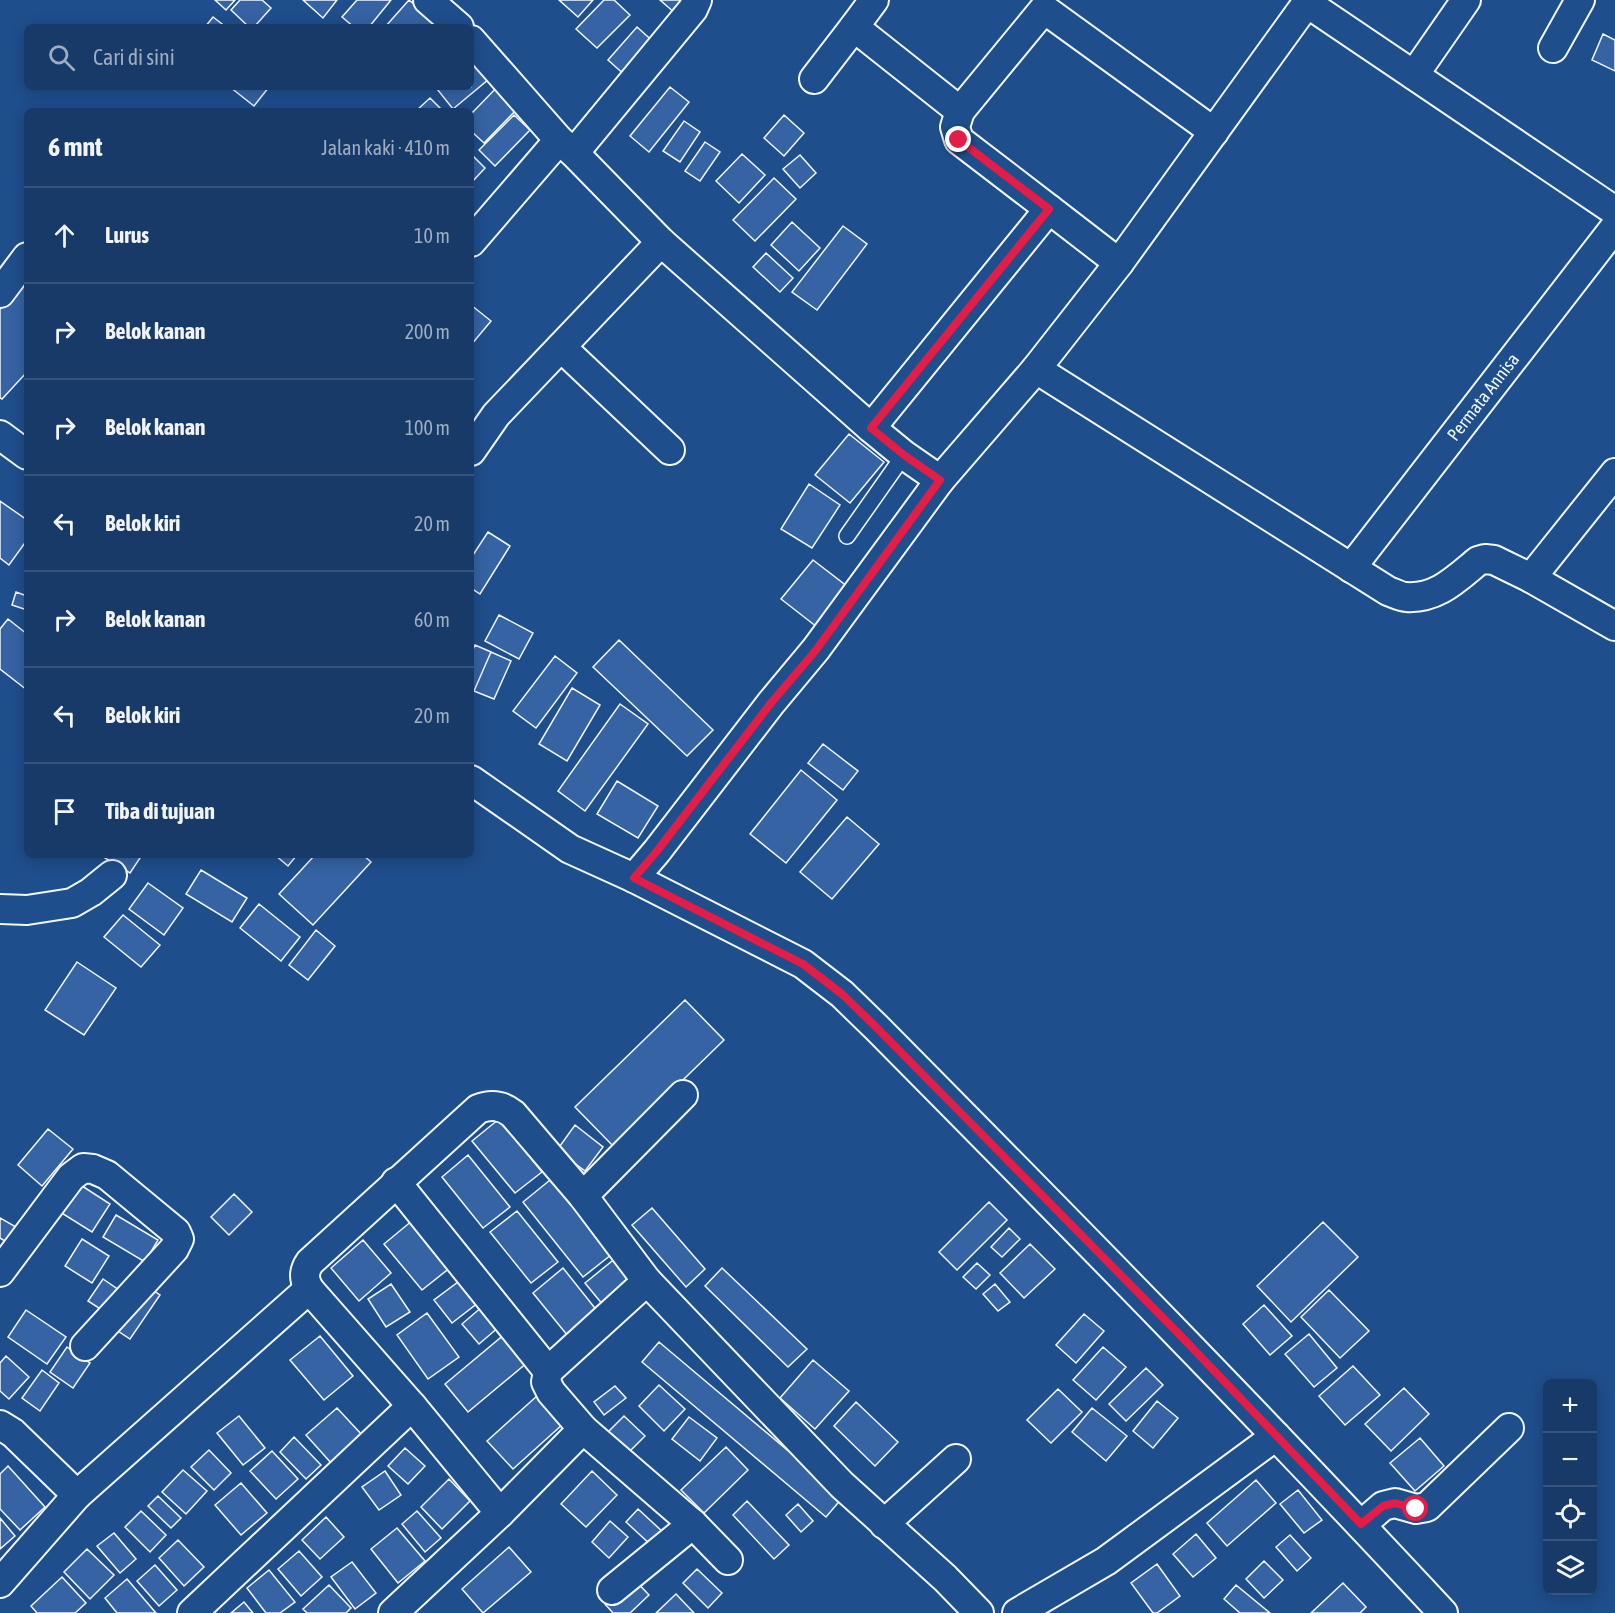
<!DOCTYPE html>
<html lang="id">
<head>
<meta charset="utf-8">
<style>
	:root { --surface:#173a69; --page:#20416f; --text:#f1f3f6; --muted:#9eadc0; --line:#36547d }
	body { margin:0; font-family:"Asap Condensed",sans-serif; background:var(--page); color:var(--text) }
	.controls { position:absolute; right:18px; bottom:18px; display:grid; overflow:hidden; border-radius:9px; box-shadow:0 3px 15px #0003 }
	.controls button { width:54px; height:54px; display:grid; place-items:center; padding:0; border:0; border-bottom:2px solid var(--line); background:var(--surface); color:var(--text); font:30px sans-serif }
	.stop { position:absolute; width:18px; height:18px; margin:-14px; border:4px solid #e11d48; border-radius:50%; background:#fff }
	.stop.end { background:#e11d48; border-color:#fff; box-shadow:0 2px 6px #0008 }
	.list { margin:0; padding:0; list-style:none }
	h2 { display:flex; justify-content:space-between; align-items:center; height:78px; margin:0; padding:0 24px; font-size:26px }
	h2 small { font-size:20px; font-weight:400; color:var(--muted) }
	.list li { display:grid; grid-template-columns:39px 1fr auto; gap:18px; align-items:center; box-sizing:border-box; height:96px; padding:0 24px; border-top:2px solid var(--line) }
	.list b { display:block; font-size:22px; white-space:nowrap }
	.list em { font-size:20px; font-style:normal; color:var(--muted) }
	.icon { flex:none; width:33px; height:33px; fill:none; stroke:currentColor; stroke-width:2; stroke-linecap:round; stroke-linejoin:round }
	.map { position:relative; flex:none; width:1615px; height:1613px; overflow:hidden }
	.search { position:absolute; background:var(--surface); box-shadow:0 3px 15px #0003; left:24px; top:24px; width:450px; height:66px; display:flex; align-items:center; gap:15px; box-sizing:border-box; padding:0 21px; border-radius:9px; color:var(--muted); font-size:22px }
	.panel { position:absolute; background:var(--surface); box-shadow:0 3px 15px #0003; left:24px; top:108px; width:450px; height:750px; border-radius:9px }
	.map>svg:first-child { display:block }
	.building { fill:#3563a3; stroke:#f2f6ff; stroke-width:1.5 }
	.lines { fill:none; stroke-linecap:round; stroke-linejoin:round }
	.lane-casing { stroke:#f2f6ff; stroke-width:18 }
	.street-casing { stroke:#f2f6ff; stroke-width:32 }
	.lane { stroke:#1f4e8c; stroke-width:15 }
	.street { stroke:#1f4e8c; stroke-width:28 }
	.route { stroke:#e11d48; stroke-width:8 }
	.labels { text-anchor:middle; stroke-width:4.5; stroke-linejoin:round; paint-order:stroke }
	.street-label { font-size:18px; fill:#f2f6ff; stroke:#1f4e8c }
</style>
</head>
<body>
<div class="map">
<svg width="1615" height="1613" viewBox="0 0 1615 1613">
	<rect width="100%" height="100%" fill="#1f4e8c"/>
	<path class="building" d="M215,0H235L226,10Z
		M240,0H262L271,8L254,27H249L231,10Z
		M303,0H337L323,18Z
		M357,0H391L369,27H354L342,17Z
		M409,0L437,24L434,27H385Z
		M559,0H593L578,17Z
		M604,0H614L630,15L597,48L576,29Z
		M660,0H687L676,14Z
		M213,17L226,27H205Z
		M637,27L657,45L627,77L608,60Z
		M1603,34L1615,40V71L1592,60Z
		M471,60L495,74L453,109L437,89L440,87H471Z
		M501,83L522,104L484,143L471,131V114Z
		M230,87H269L254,106Z
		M670,87L689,102L649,152L630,136Z
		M430,98L443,111H416Z
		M514,115L530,130L495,166L479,150Z
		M784,115L804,133L784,156L764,138Z
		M684,121L700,132L680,162L663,151Z
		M705,142L720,152L700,181L685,171Z
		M471,154L485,168L471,183Z
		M742,154L765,175L739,203L716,181Z
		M800,155L816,173L800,188L783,169Z
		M774,178L796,199L755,241L733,220Z
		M792,222L820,248L799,271L771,245Z
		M843,226L867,244L817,310L792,292Z
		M766,253L793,278L780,292L753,267Z
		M27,282V372L2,399L0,398V309Z
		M471,305L491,321L471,345Z
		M849,434L884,462L850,503L815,475Z
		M809,484L840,505L812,548L781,529Z
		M0,501L27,520V540L9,565L0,558Z
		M488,532L510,546L480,594L471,588V558Z
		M813,560L848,587L817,627L781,599Z
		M16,592L27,596V610L12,605Z
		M499,615L533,633L519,659L485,641Z
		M8,619L27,634V690L0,669V629Z
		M619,640L713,730L687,756L593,667Z
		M475,645L491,652L474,691L471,689V654Z
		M491,652L511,661L494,699L474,691Z
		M555,656L577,673L536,728L513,711Z
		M572,688L600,705L567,761L539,744Z
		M620,704L648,724L585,811L558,791Z
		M823,744L858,771L843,790L808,763Z
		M801,770L837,800L786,863L750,834Z
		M617,781L658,806L638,838L597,814Z
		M847,817L879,844L832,899L800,872Z
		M100,855H142L130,873Z
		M275,855H297L288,866Z
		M315,855H363L371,862L313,925L279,894Z
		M201,870L247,898L232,922L186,894Z
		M148,883L183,908L164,935L129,909Z
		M259,904L300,937L281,961L240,928Z
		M123,915L160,945L141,967L104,937Z
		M316,930L335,946L308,980L289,965Z
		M77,962L116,988L84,1035L45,1010Z
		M685,1000L724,1040L614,1147L575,1107Z
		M499,1119L542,1172L515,1193L472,1141Z
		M575,1125L603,1147L585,1171L557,1150Z
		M48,1129L73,1149L42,1186L18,1165Z
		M468,1155L510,1207L483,1228L442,1177Z
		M555,1176L616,1251L583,1277L523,1202Z
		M79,1184L110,1204L92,1232L60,1212Z
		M234,1194L252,1212L229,1235L211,1217Z
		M989,1202L1007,1220L957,1270L939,1252Z
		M652,1208L705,1269L686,1287L632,1225Z
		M517,1211L558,1262L531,1283L490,1232Z
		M116,1215L158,1240L145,1262L103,1237Z
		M0,1218L16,1227L8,1243L0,1238Z
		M413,1220L451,1267L422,1290L384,1244Z
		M1323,1222L1358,1257L1291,1322L1257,1286Z
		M1009,1228L1020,1239L1002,1257L991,1247Z
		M82,1239L109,1256L92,1283L65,1266Z
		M363,1240L391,1273L359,1301L331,1268Z
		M1030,1244L1055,1269L1024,1298L1000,1273Z
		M617,1257L640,1285L608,1311L585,1283Z
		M977,1263L990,1275L976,1289L963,1277Z
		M563,1268L602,1317L572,1341L533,1293Z
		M722,1268L807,1349L788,1367L705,1286Z
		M103,1279L119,1290L105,1312L88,1301Z
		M462,1279L479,1302L452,1323L434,1300Z
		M391,1284L410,1312L386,1327L368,1299Z
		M995,1284L1010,1302L998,1311L983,1294Z
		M145,1285L160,1295L130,1339L115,1329Z
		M1329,1290L1369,1331L1340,1358L1301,1317Z
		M1264,1305L1292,1336L1270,1355L1243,1324Z
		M483,1306L500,1326L479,1344L462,1324Z
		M26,1310L66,1337L47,1364L8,1337Z
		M427,1313L459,1357L428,1379L397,1335Z
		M1084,1314L1104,1331L1076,1363L1056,1345Z
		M511,1329L534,1357L468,1412L445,1384Z
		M1309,1334L1337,1368L1314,1387L1285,1354Z
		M320,1336L353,1376L324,1400L290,1360Z
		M659,1342L843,1497L826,1517L642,1362Z
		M67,1347L90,1363L73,1388L50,1372Z
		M1103,1347L1126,1367L1096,1400L1073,1380Z
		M6,1356L29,1377L9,1399L0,1391V1363Z
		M813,1360L849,1391L815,1429L780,1398Z
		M1353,1366L1380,1395L1345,1425L1319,1396Z
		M1146,1368L1163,1385L1126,1421L1109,1404Z
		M42,1370L59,1383L40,1411L22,1398Z
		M659,1385L685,1409L664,1431L639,1406Z
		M615,1386L626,1398L604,1415L594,1402Z
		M1404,1388L1429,1414L1391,1451L1365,1424Z
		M1058,1389L1082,1412L1051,1443L1027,1420Z
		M537,1396L563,1424L513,1469L487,1441Z
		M1157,1401L1178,1418L1153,1448L1133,1431Z
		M856,1402L898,1442L875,1466L834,1426Z
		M337,1408L363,1436L332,1464L306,1435Z
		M1092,1408L1127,1436L1106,1461L1072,1432Z
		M239,1416L265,1448L243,1465L217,1433Z
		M624,1416L645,1436L627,1454L606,1434Z
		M689,1417L717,1438L700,1461L672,1439Z
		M294,1437L321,1465L306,1479L280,1452Z
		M1420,1438L1444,1466L1415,1491L1390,1463Z
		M726,1447L748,1470L704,1513L681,1490Z
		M405,1448L425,1466L408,1484L388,1466Z
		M209,1450L231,1473L214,1490L191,1467Z
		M272,1451L298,1479L276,1499L250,1471Z
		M8,1466L45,1507L20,1530L0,1509V1474Z
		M183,1470L207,1491L186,1514L162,1492Z
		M385,1471L401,1495L379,1510L362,1487Z
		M592,1471L617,1495L586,1527L561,1504Z
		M449,1479L470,1501L442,1529L421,1507Z
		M1256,1480L1276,1503L1227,1546L1207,1523Z
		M241,1483L267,1513L241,1535L215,1505Z
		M1298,1490L1322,1520L1304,1533L1280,1504Z
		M158,1496L181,1518L171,1528L148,1506Z
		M747,1501L789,1545L774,1559L733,1515Z
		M798,1504L813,1521L801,1532L786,1515Z
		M638,1509L664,1533L652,1546L626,1522Z
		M141,1511L166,1535L150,1552L125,1527Z
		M417,1511L441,1538L425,1552L402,1524Z
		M326,1517L344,1537L320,1559L302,1540Z
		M0,1518L15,1536L0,1549Z
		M610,1521L628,1537L609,1558L592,1542Z
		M397,1528L425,1561L398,1583L371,1549Z
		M114,1533L136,1559L120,1573L97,1546Z
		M1196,1534L1216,1558L1193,1577L1173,1554Z
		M1290,1535L1311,1558L1297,1571L1276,1547Z
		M178,1540L204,1567L184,1586L159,1558Z
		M509,1547L531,1572L483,1613L462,1589Z
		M87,1549L114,1575L90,1599L64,1572Z
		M299,1551L322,1577L301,1596L278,1569Z
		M1264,1561L1283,1580L1264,1598L1246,1579Z
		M352,1562L376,1593L355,1609L331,1577Z
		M1157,1564L1180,1596L1157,1613H1153L1131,1583Z
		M155,1565L177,1590L159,1606L137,1581Z
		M697,1569L722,1593L708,1608L683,1583Z
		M269,1570L295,1602L280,1613H266L247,1588Z
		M62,1577L86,1603L75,1613H37L31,1606Z
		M633,1578L649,1595L630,1613H613L605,1604Z
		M127,1579L156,1613H117L105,1598Z
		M1343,1583L1366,1607L1360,1613H1311Z
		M329,1585L351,1608L346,1613H307L303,1609Z
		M1236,1585L1270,1613H1240L1224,1599Z
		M676,1594L694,1613H656Z
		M244,1602L253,1613H231Z"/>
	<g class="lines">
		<defs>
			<path id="lane" d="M847,536L904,455"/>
			<g id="street">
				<path d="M428,0L459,27"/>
				<path d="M874,0L854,27L960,111L1044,9L1214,132"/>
				<path d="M1307,3L1615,211"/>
				<path d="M471,40L559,140L574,153L661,242L871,428L904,455L940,480"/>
				<path d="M1553,48L1580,0"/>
				<path d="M1414,75L1466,0"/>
				<path d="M814,79L854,27"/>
				<path d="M960,111L955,127L959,140L1049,209"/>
				<path d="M574,153L693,9L697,0"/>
				<path d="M471,242L559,140"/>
				<path d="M0,293L27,257"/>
				<path d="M561,347L670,450"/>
				<path d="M1036,369L1388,591C1394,593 1401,597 1406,597C1437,599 1456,579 1478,561L1485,559L1494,560L1531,578L1615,626"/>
				<path d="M871,428L1049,209L1119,263"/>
				<path d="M0,435L27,455"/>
				<path d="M471,451L496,415L661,242"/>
				<path id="s1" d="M1351,568L1615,227"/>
				<path d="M1531,578L1615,473"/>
				<path d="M471,780L570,849L634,878L803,964L842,994L877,1028C1068,1221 1258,1414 1443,1613"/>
				<path d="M634,878L657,851L771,703L816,649L940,480L1036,369L1119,263L1309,0"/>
				<path d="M0,909L27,910L72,903L91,892L112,875"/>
				<path d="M396,1182L548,1371"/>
				<path d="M583,1196L683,1095"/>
				<path d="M0,1272L71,1177L83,1168L93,1169L107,1175L176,1232L179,1239L174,1249L85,1346"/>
				<path d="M309,1289C304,1279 303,1272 310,1262L478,1109C491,1104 502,1105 513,1114L583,1196L647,1281L842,1485L945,1578L979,1613"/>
				<path d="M0,1425L13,1433L77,1495"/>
				<path d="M583,1429L693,1524L728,1560"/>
				<path d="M884,1524L956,1459"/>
				<path d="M1361,1525L1383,1506L1395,1503L1416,1509L1427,1507L1509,1428"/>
				<path d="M0,1583L77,1495L309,1289L412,1406L500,1513"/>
				<path d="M612,1590L693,1524"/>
				<path d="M192,1613L412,1406"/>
				<path d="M393,1613L500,1513L583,1429L551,1392L546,1382L548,1371L647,1281"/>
				<path d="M1017,1613L1106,1561L1276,1436"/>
			</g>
		</defs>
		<use href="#lane" class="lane-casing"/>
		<use href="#street" class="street-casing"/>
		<use href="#lane" class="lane"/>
		<use href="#street" class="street"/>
	</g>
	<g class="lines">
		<path class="route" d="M959,140L1049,209L871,428L904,455L940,480L816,650L771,703L657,851L634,878L803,964L842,994L877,1028L1177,1332L1361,1524L1383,1506L1395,1503L1416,1509"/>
	</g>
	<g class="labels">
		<g class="street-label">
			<text dy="6" stroke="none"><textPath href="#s1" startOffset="216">Permata Annisa</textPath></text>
		</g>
	</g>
</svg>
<div class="controls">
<button>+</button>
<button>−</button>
<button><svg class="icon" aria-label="locate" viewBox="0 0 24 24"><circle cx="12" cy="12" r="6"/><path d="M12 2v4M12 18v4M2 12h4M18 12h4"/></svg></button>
<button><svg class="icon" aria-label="layers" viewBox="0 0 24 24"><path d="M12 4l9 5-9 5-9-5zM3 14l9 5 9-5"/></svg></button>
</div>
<div class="stop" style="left:1416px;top:1509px"></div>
<div class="stop end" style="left:959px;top:140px"></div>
<div class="search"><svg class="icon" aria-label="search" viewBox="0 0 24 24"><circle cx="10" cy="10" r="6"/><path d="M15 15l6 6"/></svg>Cari di sini</div>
<section class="panel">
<h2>6 mnt<small>Jalan kaki · 410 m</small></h2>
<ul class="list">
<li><svg class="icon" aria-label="ahead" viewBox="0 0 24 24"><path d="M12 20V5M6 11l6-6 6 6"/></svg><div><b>Lurus</b></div><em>10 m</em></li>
<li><svg class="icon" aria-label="right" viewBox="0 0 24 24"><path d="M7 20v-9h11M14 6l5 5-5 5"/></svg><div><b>Belok kanan</b></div><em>200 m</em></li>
<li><svg class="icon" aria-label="right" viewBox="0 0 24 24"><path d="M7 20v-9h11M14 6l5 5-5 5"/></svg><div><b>Belok kanan</b></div><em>100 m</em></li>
<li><svg class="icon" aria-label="left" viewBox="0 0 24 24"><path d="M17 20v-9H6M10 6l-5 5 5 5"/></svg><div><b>Belok kiri</b></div><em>20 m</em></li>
<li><svg class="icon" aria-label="right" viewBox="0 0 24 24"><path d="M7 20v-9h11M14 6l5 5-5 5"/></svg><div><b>Belok kanan</b></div><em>60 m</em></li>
<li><svg class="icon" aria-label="left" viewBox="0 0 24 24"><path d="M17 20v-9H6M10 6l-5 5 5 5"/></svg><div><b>Belok kiri</b></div><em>20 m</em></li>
<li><svg class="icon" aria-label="arrive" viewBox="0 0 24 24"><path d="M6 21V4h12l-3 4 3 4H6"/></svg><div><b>Tiba di tujuan</b></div></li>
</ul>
</section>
</div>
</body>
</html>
